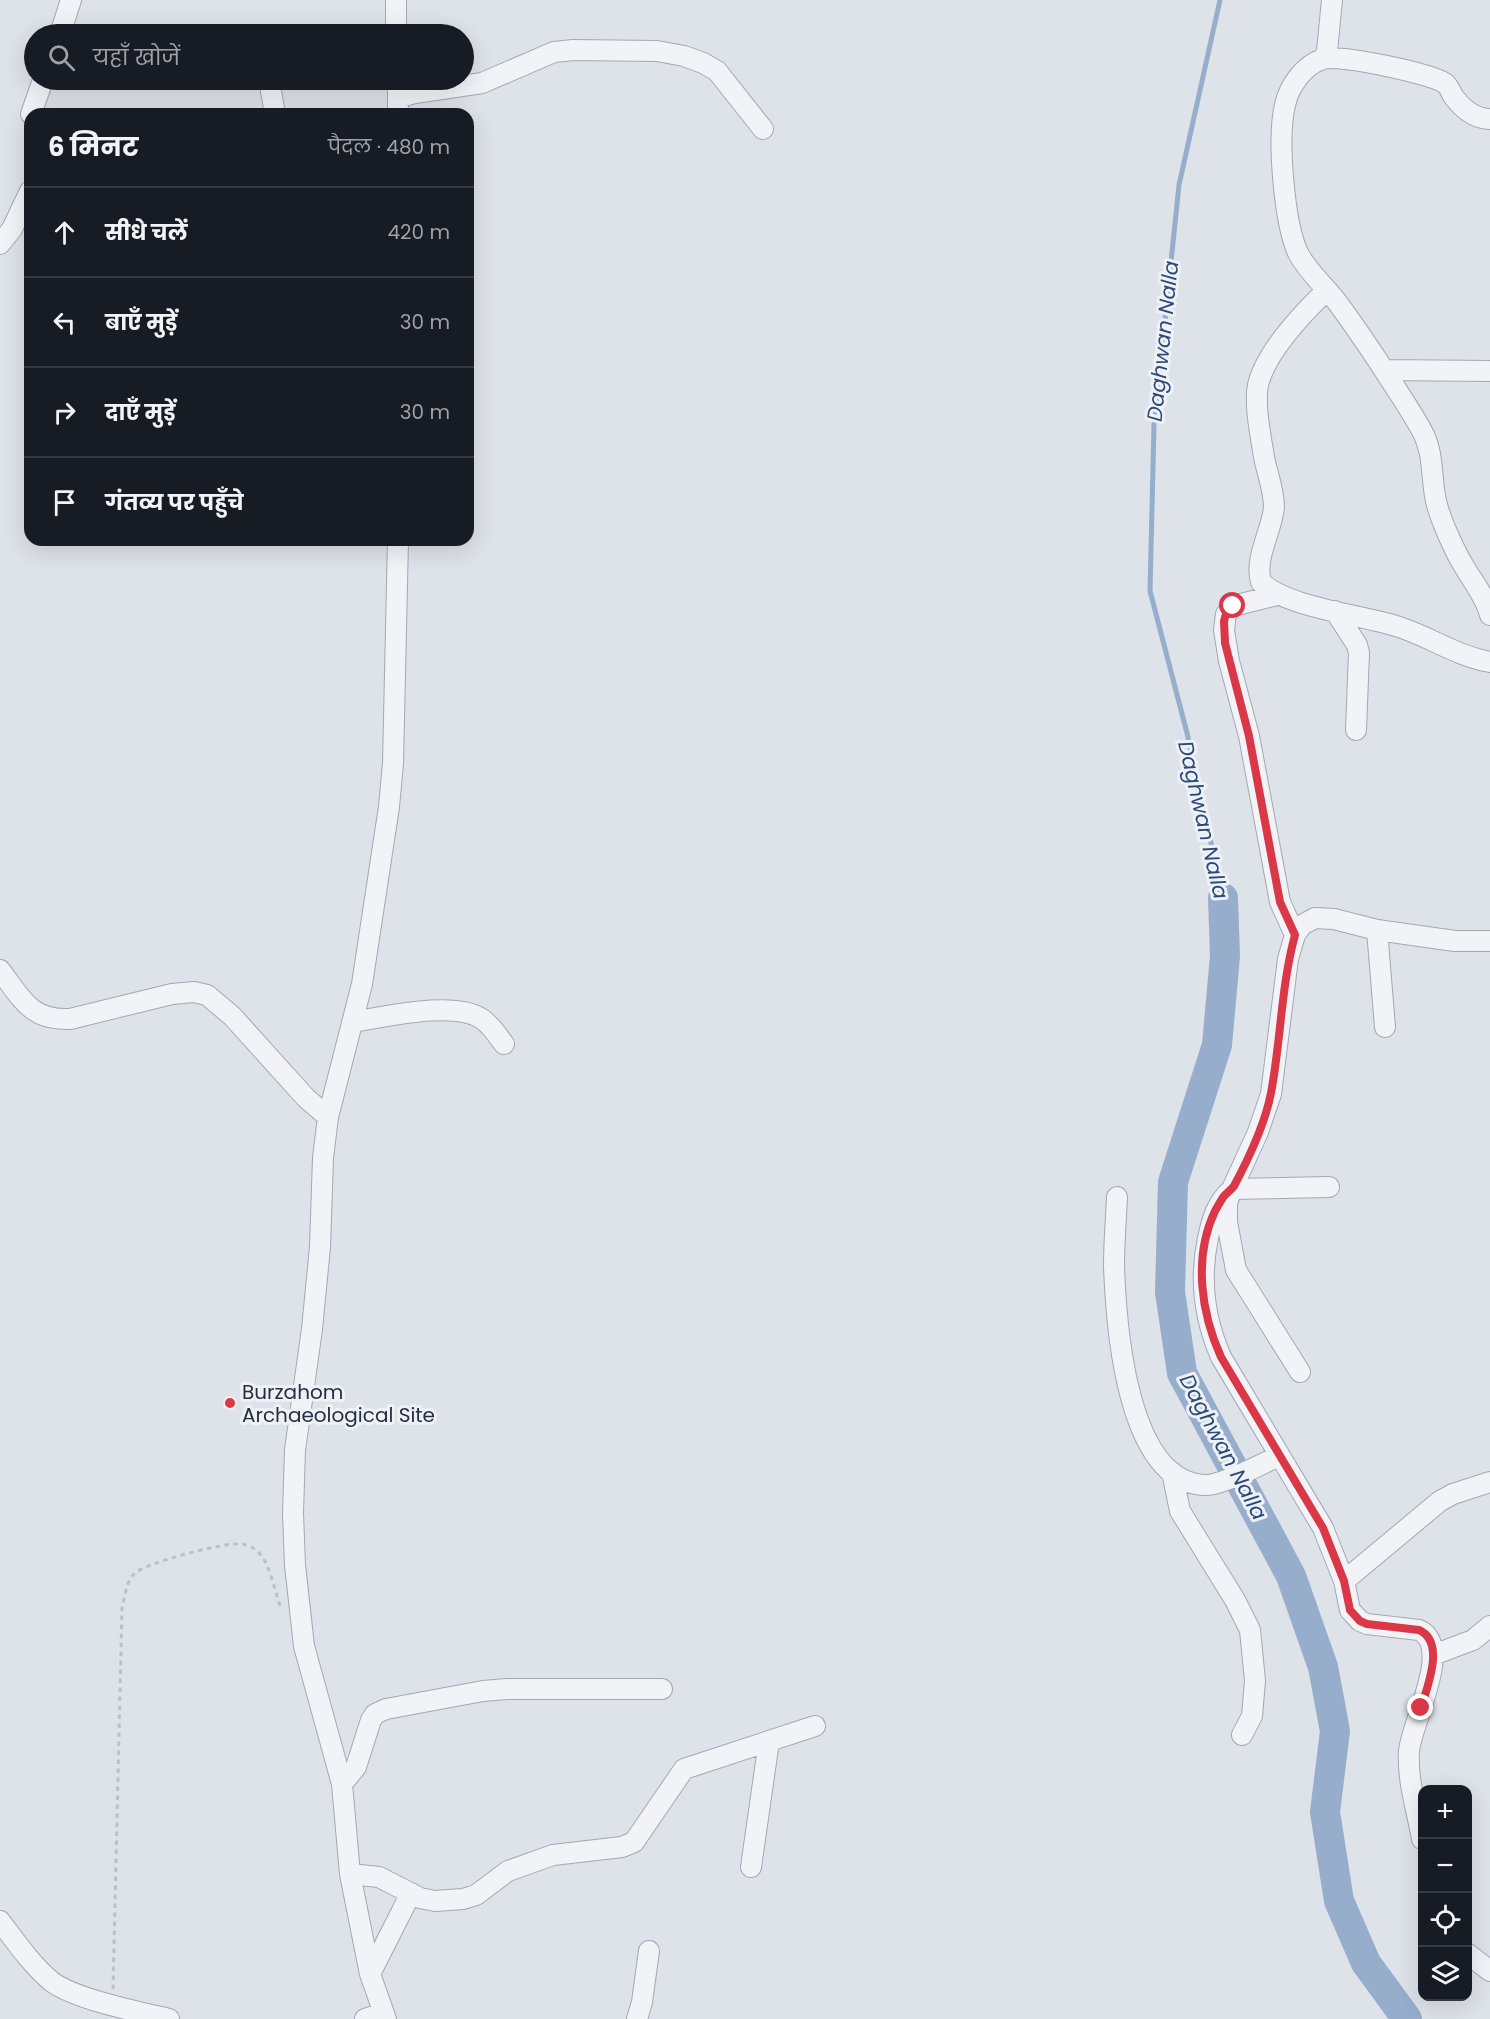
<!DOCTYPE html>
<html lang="hi">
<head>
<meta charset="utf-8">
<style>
	:root { --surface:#171b24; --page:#20242c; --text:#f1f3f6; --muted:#9ea1a6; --line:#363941 }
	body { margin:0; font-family:Poppins,"Noto Sans Devanagari",sans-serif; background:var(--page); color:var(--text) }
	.controls { position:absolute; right:18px; bottom:18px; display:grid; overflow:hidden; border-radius:12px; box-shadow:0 6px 24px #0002 }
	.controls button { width:54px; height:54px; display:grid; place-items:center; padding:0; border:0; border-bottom:2px solid var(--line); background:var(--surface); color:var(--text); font:30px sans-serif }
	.stop { position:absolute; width:18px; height:18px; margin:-14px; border:4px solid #da3747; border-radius:50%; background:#fff }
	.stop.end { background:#da3747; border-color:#fff; box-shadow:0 2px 6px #0008 }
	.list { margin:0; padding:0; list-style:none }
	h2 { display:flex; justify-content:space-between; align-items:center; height:78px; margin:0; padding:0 24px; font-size:26px }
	h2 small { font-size:20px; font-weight:400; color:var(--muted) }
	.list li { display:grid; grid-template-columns:39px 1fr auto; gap:18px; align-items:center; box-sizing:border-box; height:90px; padding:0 24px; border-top:2px solid var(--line) }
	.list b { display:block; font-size:22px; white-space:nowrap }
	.list em { font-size:20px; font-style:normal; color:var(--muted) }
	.icon { flex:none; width:33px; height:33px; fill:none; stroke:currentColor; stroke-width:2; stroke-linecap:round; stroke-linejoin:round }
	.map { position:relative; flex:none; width:1490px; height:2019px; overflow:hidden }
	.search { position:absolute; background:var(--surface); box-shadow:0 6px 24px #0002; left:24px; top:24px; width:450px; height:66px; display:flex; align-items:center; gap:15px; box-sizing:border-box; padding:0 21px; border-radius:33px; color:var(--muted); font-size:22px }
	.panel { position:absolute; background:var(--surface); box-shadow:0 6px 24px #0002; left:24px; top:108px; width:450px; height:438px; border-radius:18px }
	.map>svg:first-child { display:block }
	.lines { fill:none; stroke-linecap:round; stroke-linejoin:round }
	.stream { stroke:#96adcc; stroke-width:5 }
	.river { stroke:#96adcc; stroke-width:30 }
	.minor-casing { stroke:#a3a8b3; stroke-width:22 }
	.path { stroke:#bcc0c8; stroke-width:3; stroke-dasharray:4.5 4.5; stroke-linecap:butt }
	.minor { stroke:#f1f3f7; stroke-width:20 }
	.route { stroke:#da3747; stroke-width:8 }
	.poi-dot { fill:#da3747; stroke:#eef1f6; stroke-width:2 }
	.labels { text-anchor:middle; stroke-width:6; stroke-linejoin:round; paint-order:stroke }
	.poi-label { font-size:20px; fill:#262e41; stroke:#eef1f6; text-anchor:start }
	.water-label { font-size:21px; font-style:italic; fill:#2c4a79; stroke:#eef1f6 }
</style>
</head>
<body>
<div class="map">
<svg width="1490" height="2019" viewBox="0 0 1490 2019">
	<rect width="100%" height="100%" fill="#dee2e9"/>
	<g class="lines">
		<path class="stream" d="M1220,0L1179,185L1154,425L1150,591L1187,733L1223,898"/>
		<path class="river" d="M1223,898L1225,956L1217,1045L1173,1182L1170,1292L1182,1373L1291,1576L1323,1667L1335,1731L1325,1812L1339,1901L1366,1963L1407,2019"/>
		<defs>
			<path id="minor" d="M396,0V34
				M60,34L71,0
				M1324,58L1327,51L1332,0
				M269,80L275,114
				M398,80V114
				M398,98L415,93L482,83L554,52L573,50L657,51L684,56L703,63L717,71L763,129
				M31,114L43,80
				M1490,119C1475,119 1462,108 1453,96C1451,92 1449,87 1446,84C1434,74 1339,54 1323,59C1304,65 1289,86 1285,105C1277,138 1284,222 1298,253C1308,272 1324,285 1337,302C1357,329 1375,356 1393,384C1404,401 1415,417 1424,435C1434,456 1431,479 1436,501C1440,519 1455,552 1465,568C1474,583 1486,598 1490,615
				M0,244L12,229L30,191
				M1327,290C1303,313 1266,351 1258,385C1254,405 1261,437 1264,457C1267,473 1274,490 1274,507C1272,531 1254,558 1261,582C1285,607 1361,615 1396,626C1429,636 1456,656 1490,662
				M1384,370L1490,371
				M1277,595L1233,606L1226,614L1224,630L1229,661L1249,736L1280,902L1295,935
				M1335,611L1357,645L1359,653L1356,730
				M1377,930L1385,1027
				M0,970C22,999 31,1021 70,1019L172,994L194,992L207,995L232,1016L306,1098L328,1117
				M352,1022C385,1017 454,1000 482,1019C491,1025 497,1035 504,1044
				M1329,1187L1232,1189C1217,1202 1212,1219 1208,1238C1199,1280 1204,1318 1221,1357L1323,1528L1344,1581L1350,1610L1360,1621L1367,1624L1419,1630C1454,1646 1411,1724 1409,1751C1407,1780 1417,1810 1422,1839
				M1117,1197C1116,1220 1114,1243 1114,1266C1116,1323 1126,1485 1207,1485C1225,1484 1261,1464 1279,1456
				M1300,1372L1236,1270L1227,1222V1203L1232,1189L1258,1132L1271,1094L1288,959L1295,935L1302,925L1315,918L1334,919L1377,930L1455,941H1490
				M1172,1472L1180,1511L1235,1600L1250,1630L1255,1681L1252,1716L1242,1735
				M1344,1581L1440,1501L1453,1494L1490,1482
				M1433,1655L1473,1640L1490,1626
				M342,1784L356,1767L371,1720L375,1714L386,1709L483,1691L507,1689H662
				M751,1867L769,1741
				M350,1874L379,1877L420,1898L435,1901L463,1899L476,1895L508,1871L553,1855L622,1847L634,1842L684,1769L815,1726
				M0,1921C16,1942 31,1964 51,1981C74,1999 139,2012 169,2019
				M1468,1954L1490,1971
				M370,1974L411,1893
				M365,2019L383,2013
				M386,2019L370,1974L350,1874L342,1784L304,1646L295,1565L293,1513L295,1450L312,1329L320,1247L323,1158L328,1117L362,984L389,807L393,763L398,540
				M637,2019L642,2002L649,1951"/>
		</defs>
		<use href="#minor" class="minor-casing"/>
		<path class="path" d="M113,1989L122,1608C125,1597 126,1582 134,1574C144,1563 219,1544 236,1544C243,1543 252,1546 257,1551C269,1560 275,1591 280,1606"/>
		<use href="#minor" class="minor"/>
	</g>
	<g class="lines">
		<path class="route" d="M1233,606L1226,614L1224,621L1225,643L1249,736L1280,902L1295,935C1281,986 1281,1040 1271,1093C1265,1124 1249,1158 1234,1186C1231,1190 1228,1192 1224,1196C1221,1200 1218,1206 1215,1211C1193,1257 1201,1313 1221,1357L1323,1528L1344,1581L1350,1610L1360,1621L1367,1624L1419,1630C1446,1642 1427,1687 1421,1708"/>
	</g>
	<circle class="poi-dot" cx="230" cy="1403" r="6"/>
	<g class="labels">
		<g class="poi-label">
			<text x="242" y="1399">Burzahom<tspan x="242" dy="23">Archaeological Site</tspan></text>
		</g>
		<g class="water-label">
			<text transform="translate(1163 341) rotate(-84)" y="7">Daghwan Nalla</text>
			<text transform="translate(1203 820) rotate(77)" y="7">Daghwan Nalla</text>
			<text transform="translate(1223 1447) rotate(62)" y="7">Daghwan Nalla</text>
		</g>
	</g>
</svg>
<div class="controls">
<button>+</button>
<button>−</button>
<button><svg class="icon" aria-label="locate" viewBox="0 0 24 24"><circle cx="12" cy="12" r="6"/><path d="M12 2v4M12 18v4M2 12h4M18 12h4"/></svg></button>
<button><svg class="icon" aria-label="layers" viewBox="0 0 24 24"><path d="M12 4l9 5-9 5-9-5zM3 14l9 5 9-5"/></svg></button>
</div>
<div class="stop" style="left:1233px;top:606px"></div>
<div class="stop end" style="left:1421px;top:1708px"></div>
<div class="search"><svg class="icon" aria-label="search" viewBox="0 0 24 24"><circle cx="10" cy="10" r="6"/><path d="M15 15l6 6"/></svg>यहाँ खोजें</div>
<section class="panel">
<h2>6 मिनट<small>पैदल · 480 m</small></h2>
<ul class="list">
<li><svg class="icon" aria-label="ahead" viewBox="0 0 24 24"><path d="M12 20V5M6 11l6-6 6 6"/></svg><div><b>सीधे चलें</b></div><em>420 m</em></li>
<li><svg class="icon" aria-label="left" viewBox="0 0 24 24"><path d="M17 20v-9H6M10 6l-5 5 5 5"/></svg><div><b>बाएँ मुड़ें</b></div><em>30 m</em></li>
<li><svg class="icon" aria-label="right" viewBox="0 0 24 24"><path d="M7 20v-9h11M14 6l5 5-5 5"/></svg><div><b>दाएँ मुड़ें</b></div><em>30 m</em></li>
<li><svg class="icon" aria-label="arrive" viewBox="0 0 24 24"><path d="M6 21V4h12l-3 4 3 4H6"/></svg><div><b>गंतव्य पर पहुँचे</b></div></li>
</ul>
</section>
</div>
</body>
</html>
